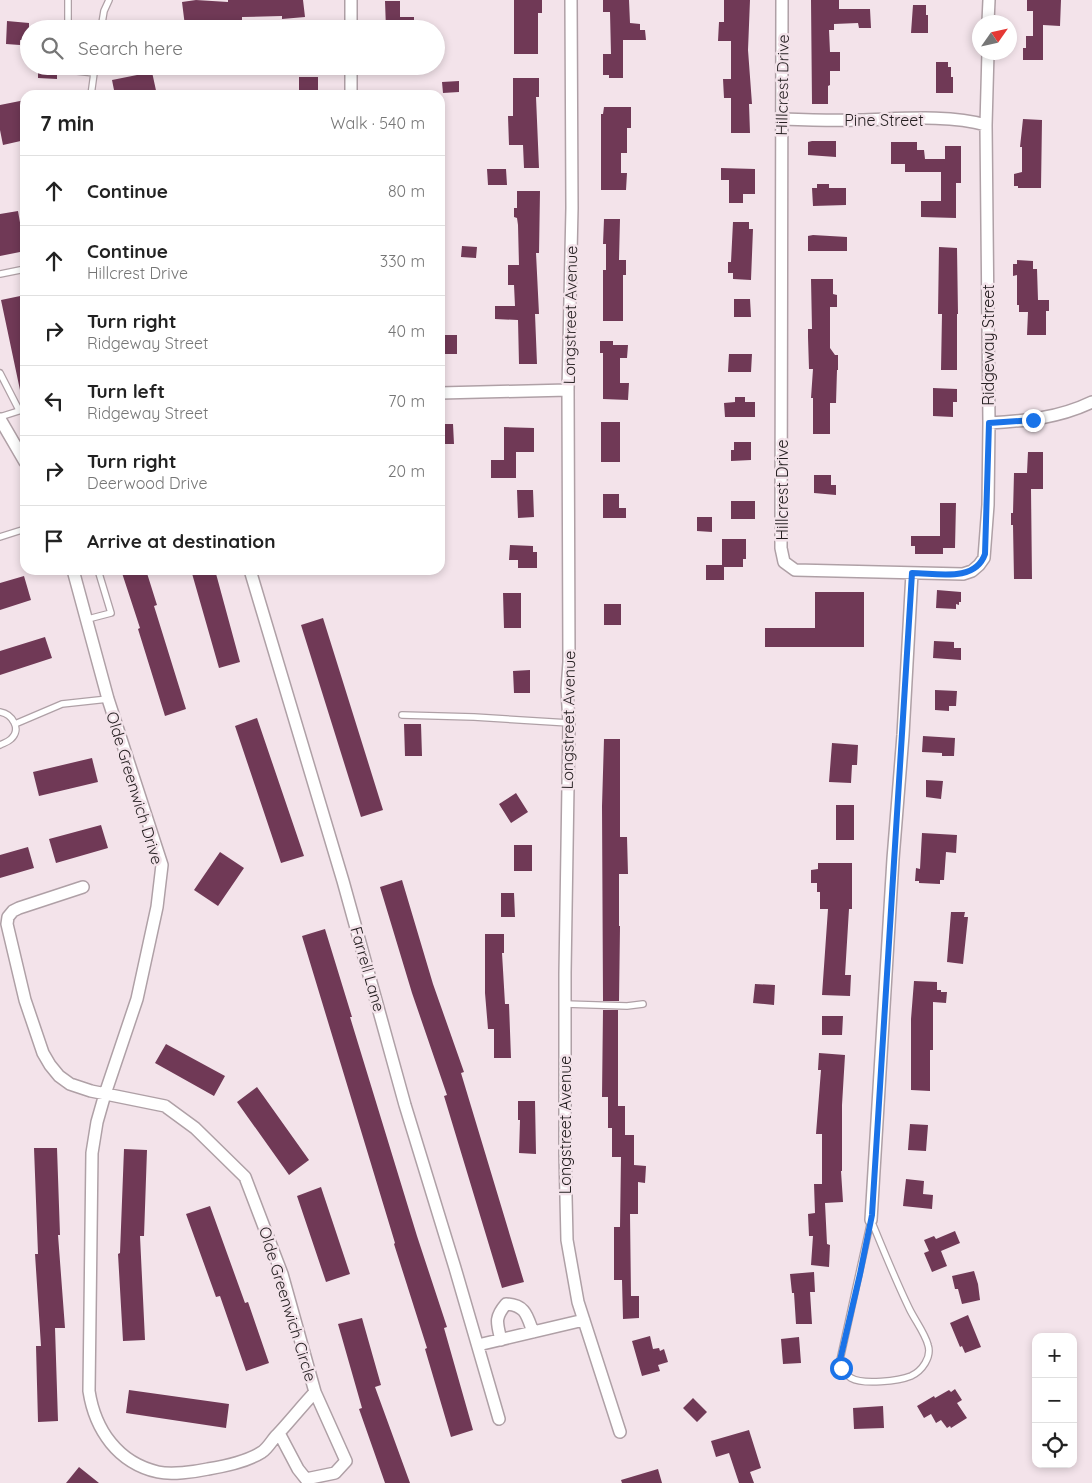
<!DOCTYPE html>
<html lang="en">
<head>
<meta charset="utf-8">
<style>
	:root { --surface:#fff; --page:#f2f2f2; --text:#222; --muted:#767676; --line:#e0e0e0 }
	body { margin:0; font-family:Quicksand,sans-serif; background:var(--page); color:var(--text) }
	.controls { position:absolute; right:15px; bottom:15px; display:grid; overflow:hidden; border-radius:10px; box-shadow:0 2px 8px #0003 }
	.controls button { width:45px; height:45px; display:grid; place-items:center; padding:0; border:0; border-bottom:1px solid var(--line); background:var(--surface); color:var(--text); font:25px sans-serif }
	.compass { position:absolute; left:972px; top:15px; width:45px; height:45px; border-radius:50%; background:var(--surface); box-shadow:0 2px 8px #0003; rotate:56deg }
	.stop { position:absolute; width:15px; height:15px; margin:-11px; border:4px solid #1a73e8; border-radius:50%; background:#fff }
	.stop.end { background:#1a73e8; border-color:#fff; box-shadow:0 1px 5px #0008 }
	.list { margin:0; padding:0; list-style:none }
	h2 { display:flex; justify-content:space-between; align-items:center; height:65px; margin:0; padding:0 20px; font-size:21px }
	h2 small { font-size:16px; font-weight:400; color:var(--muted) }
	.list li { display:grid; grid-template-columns:32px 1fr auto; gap:15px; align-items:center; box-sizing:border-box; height:70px; padding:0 20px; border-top:1px solid var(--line) }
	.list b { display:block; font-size:19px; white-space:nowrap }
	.list p { margin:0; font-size:16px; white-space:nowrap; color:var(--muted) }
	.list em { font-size:16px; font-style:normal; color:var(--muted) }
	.icon { flex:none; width:28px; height:28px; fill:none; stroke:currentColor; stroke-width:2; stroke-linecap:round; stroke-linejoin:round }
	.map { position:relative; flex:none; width:1092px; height:1483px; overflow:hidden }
	.search { position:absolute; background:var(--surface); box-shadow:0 2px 8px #0003; left:20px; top:20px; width:425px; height:55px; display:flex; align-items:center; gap:12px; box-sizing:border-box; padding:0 18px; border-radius:28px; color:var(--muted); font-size:19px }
	.panel { position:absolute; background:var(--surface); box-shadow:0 2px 8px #0003; left:20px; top:90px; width:425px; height:485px; border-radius:15px }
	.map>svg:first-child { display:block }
	.building { fill:#703956 }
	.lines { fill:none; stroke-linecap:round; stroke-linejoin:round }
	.service-casing { stroke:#afa0a6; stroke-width:8 }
	.minor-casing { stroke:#afa0a6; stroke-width:14 }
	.service { stroke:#fff; stroke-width:5.5 }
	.minor { stroke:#fff; stroke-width:11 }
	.route { stroke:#1a73e8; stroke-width:6 }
	.labels { text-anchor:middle; stroke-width:5; stroke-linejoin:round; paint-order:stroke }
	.street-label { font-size:16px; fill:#262022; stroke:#f3e3ea }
</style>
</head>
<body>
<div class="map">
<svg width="1092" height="1483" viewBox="0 0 1092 1483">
	<rect width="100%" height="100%" fill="#f3e3ea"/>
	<path class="building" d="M196,0L228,2V0H303L305,17L282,19V16L242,17V24L206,23L207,25L185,26L182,2Z
		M514,0H542V13H538V54H514Z
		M603,0H629L630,23L640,24V30H645L646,40H623V78H609V75H603V54H611L610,12H603Z
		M724,0H750L748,50L752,104H749L750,133H731V98H724L723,79H731V41H718L719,22H724Z
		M811,0H839V9H870L871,28H859L858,23L834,24V30H829L830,52H840V71H830V85L828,86V104H812Z
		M1027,0H1061L1060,26L1043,25V60H1023V48H1026V36H1033V11H1027Z
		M385,1H400V17H414V29H386Z
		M913,5H926V15H928V33H911Z
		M7,21L29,23V41L20,40V45L6,44Z
		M936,62H948V67H951V77H953V93H936Z
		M38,66H57V79L38,78Z
		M152,72L157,95H115L112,80Z
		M299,77H318V95H299Z
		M513,78H539V97H536L539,168H524L523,145H509L508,116H513Z
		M459,81V92L443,93L442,82Z
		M25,100V140L3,145L0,130V105Z
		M604,107H631V128H627V153H621V173H627L626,190H601V114H603Z
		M1023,119L1042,120L1041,188H1018V186H1014V174L1022,172V147H1020Z
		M812,141H836V157L808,155V142Z
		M891,142H917V150H924L925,159H945V146H961V183H956V218L921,217V201H941V172H905V164H891Z
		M721,168L755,169V194H743V203H729V180H721Z
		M487,169H506L507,185H488Z
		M817,184H829V188H846V205L813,206L812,188H817Z
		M517,191H540L539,253H536L539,314H535L537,364H519L518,320L495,319V306H515L514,285H508V265H519L518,225L517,218L514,217V208H517Z
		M18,211L25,251L0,256V214Z
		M604,219H620L619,260H626V275H623V321H603V270H606V244H603Z
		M733,222H749V229H753L751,280L733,279V273H728V262H731Z
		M813,235L847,237V251H808V236Z
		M462,246L477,247L476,258L461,257Z
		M939,247L957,248L958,314H957V370H941L942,314H938Z
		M1017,260L1033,261V269H1037L1038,300H1049V311H1046V335H1027L1028,312H1019V305H1017V275L1013,276V264H1017Z
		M811,279H833V294L837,295V307H830V348L835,355H838V370H837L836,403H830V434H813V398H811L813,369H809L808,337V329H812Z
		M25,295V390H20L1,300Z
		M734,299H750L751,317H734Z
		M440,335H457V354H440Z
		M600,341H613V345H628L627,358H620V383H629L628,400L603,399V353H600Z
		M729,354H752L751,372H728Z
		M933,388L957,389V402H953V417L933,416Z
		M735,397H745V402H755V417H725L724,403L735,402Z
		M601,422H620V462H601Z
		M440,424H453L454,444H440Z
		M504,427L534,428V452H516V478H491V460H504Z
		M734,442H751V460L731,461V450H734Z
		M1028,452H1043V489H1031L1032,579H1014L1013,525H1011V513H1013L1014,473H1027Z
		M814,475H831V485H836V495L814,493Z
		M517,490H533L534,517L518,518Z
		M603,494H619V508H626V518H603Z
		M731,501H755V519H731Z
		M940,503H956L955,548H943V554H915V546H911V536H940Z
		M697,517H712V532L697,531Z
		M722,539H746V559H743V567H724V580H706V565H722Z
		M510,545L533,546V552H537V568H518V560H509Z
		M121,570H146L157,605L154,606L186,709L165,716L138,629L140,628Z
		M191,570H215L240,662L219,668Z
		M24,576L31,600L0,610V583Z
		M937,590L961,592V602H959V605L956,604V609L936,608Z
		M815,592H864V647H765V628H815Z
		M503,593H521V628H504Z
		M604,604H621V625H604Z
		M323,618L383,810L361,817L301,625Z
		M45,637L52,658L0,675V651Z
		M934,641L954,642V648H961V660L933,658Z
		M530,670V693H514L513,671Z
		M935,690L957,691L956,706H949V711L935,710Z
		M257,718L304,856L281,863L235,726Z
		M404,724H421L422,756H405Z
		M923,736L955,738L954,756H942V753L922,752Z
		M604,739H620V837H627L628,874H619V926H620L619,1001H603L602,806Z
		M832,743L858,745L857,765H852L851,783L829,782Z
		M92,758L98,782L39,796L33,772Z
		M926,780L943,781L941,799L926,797Z
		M516,793L528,812L511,823L499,804Z
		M836,805H854V840H836Z
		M101,825L108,848L56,863L49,839Z
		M922,833L957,835L956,853L946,852L944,880H940V884L919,883V881H915L916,868L920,869Z
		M514,845H532V871H514Z
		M28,847L34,868L0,878V855Z
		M220,852L244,868L218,906L194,890Z
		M818,863H852V909H849L845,975H851L850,996L822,995L828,909H820V892H817V883H811V870L818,869Z
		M402,880L433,984L464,1072L461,1073L524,1282L502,1288L444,1096L447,1095L412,993L380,887Z
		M501,893H514L515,917H501Z
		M951,912H965L964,917H968L963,964L947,962Z
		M325,929L352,1017H350L417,1236L447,1327L444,1328L473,1430L451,1437L425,1349L427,1348L394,1244L395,1243L302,936Z
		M485,934H504V953H502L505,1004H509L511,1058H494V1029H488L485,993Z
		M914,981L937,982V990H941V992H947L946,1003L933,1002V1050H930V1091L911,1090V1019Z
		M755,984L775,985L774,1005L753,1003Z
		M603,1010H618V1106H625V1135H634V1165L646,1166L645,1183L638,1182V1214H630L631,1296H639V1318L623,1319L622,1280H614V1227H620L621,1157H612V1128H608V1097H602Z
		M822,1016H843L842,1035H822Z
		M166,1044L225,1076L214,1096L155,1063Z
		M819,1053L845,1055L842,1105V1171H841L843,1202L825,1203L827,1244L830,1245L829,1267L811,1265L813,1236H809L808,1214L815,1213L814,1184H822V1134H816L821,1070H818Z
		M257,1087L309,1160L289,1175L237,1102Z
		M518,1101H535L536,1154L519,1153L520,1120H518Z
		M910,1124L928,1125L926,1151L908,1150Z
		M34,1148H57L60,1235H58L65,1328H55L58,1421L38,1422L36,1346H41L35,1254H38Z
		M124,1149L147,1150L144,1236H140L145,1340L123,1341L118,1254L120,1253Z
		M906,1179L924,1181L923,1194L933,1195L932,1209L903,1206Z
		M321,1187L350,1274L326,1282L297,1196Z
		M210,1206L245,1303L248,1302L269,1363L246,1371L220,1296L216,1297L186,1214Z
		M955,1231L960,1243L941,1251L947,1266L932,1272L924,1253L929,1251L924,1240L934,1236L936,1239Z
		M974,1271L978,1284L980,1300L962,1304L958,1289H955L952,1276Z
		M814,1272L815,1292H810L812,1324H796L794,1293H792L790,1274Z
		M968,1315L981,1347L965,1353L962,1346L960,1347L950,1323Z
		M362,1318L381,1385L375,1387L410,1483H385L359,1409L362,1408L338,1324Z
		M650,1336L653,1349L659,1348L660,1351L664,1349L668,1362L658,1365L660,1371L642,1376L632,1341Z
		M799,1337L801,1363L783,1364L781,1339Z
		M955,1389L962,1400L957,1403L967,1418L951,1428L950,1426L947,1428L941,1420L936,1423L931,1414L924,1418L917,1406L934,1396L935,1398L949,1390L951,1392Z
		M129,1390L229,1404L226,1428L126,1413Z
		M693,1398L707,1412L697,1422L683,1408Z
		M883,1406L884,1428L854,1429L853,1408Z
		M749,1430L761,1468L750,1472L754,1483H739L729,1453L716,1457L711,1441Z
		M79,1467L99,1483H66Z
		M658,1469L662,1483H622L621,1480Z"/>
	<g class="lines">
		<defs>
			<path id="service" d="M68,29V0
				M101,29L104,11L109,0
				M68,70L94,73
				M91,95L95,66
				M0,274L25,269
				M0,373L19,410
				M0,417L25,409
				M0,537L25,529
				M88,619L111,613L98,570
				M0,712C12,714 22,729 11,739C8,742 4,743 0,745
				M402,715L474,717L569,723
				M15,724L62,704L108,699
				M565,1004L627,1006L643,1004
				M871,1220C883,1249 895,1279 909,1308C914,1319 925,1333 928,1345C932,1357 922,1371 911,1376C899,1381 863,1385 851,1378C844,1374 841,1367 840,1360Z"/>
			<path id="minor" d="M571,0L572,208L568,390L569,662L567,690L569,723L565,973V1154L567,1240L578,1302L620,1432
				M782,0L781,548L784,562L795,570L963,574L972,571L979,565L984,558L988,505L989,423L986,125L988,52
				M988,22L989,0
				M351,29V0
				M351,66V95
				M782,119C807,120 833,121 859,120C899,119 948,114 986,125
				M440,393L568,390
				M0,419L25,462
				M989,423C1025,421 1059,418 1092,402
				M73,570L108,699L162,865L157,907L137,999L105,1094L97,1122L92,1153L89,1391C95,1430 118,1463 158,1472C171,1475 194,1472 208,1469C226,1466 246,1462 262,1452C268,1448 272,1440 277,1435C290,1421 302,1406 315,1392L282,1274L245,1177L195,1128L165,1106L91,1091L70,1084L59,1076L50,1065L43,1053L25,1000L7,924L8,917L13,911L19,908L83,887
				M250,570L343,881L405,1105L455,1268L499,1419
				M871,1220L893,859L903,735L912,573
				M501,1340C497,1323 494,1318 506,1304C526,1305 527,1316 533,1332
				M478,1345L584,1320
				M279,1433L298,1469L306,1479L335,1473L346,1461L315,1392"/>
		</defs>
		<use href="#service" class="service-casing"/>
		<use href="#minor" class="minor-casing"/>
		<use href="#service" class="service"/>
		<use href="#minor" class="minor"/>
	</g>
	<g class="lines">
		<path class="route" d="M841,1368L840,1360L860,1274L872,1215L912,573C936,573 975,583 985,554L989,423L1033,420"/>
	</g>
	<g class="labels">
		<g class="street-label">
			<text transform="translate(782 85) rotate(-89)" y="6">Hillcrest Drive</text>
			<text x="884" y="126">Pine Street</text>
			<text transform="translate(570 315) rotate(-89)" y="6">Longstreet Avenue</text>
			<text transform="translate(988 345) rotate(-90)" y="6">Ridgeway Street</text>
			<text transform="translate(782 490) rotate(-90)" y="6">Hillcrest Drive</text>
			<text transform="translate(568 720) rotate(-89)" y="6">Longstreet Avenue</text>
			<text transform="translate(135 788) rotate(73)" y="6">Olde Greenwich Drive</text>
			<text transform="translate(368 969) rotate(74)" y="6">Farrell Lane</text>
			<text transform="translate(565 1125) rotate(-90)" y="6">Longstreet Avenue</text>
			<text transform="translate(288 1304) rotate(73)" y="6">Olde Greenwich Circle</text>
		</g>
	</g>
</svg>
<div class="controls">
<button>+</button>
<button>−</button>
<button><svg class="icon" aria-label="locate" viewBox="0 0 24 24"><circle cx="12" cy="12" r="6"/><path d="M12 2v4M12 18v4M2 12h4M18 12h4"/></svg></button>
</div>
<svg class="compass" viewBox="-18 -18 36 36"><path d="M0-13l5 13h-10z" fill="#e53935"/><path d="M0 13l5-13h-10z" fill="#767676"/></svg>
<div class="stop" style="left:841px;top:1368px"></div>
<div class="stop end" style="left:1033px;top:420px"></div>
<div class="search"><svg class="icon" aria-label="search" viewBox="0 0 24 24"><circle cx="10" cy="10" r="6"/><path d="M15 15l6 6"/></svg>Search here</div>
<section class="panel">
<h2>7 min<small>Walk · 540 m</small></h2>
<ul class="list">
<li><svg class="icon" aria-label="ahead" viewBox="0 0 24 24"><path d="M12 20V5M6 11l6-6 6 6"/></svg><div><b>Continue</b></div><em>80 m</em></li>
<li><svg class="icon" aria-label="ahead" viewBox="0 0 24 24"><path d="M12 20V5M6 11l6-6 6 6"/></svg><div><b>Continue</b><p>Hillcrest Drive</p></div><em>330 m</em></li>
<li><svg class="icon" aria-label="right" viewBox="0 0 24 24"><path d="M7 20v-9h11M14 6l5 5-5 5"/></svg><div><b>Turn right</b><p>Ridgeway Street</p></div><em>40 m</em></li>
<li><svg class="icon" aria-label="left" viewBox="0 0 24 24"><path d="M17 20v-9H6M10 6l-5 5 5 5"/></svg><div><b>Turn left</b><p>Ridgeway Street</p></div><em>70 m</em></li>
<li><svg class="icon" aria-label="right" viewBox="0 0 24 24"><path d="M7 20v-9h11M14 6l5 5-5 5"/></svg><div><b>Turn right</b><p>Deerwood Drive</p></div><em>20 m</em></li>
<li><svg class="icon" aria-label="arrive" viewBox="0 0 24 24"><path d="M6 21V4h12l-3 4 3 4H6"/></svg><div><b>Arrive at destination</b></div></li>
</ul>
</section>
</div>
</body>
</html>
